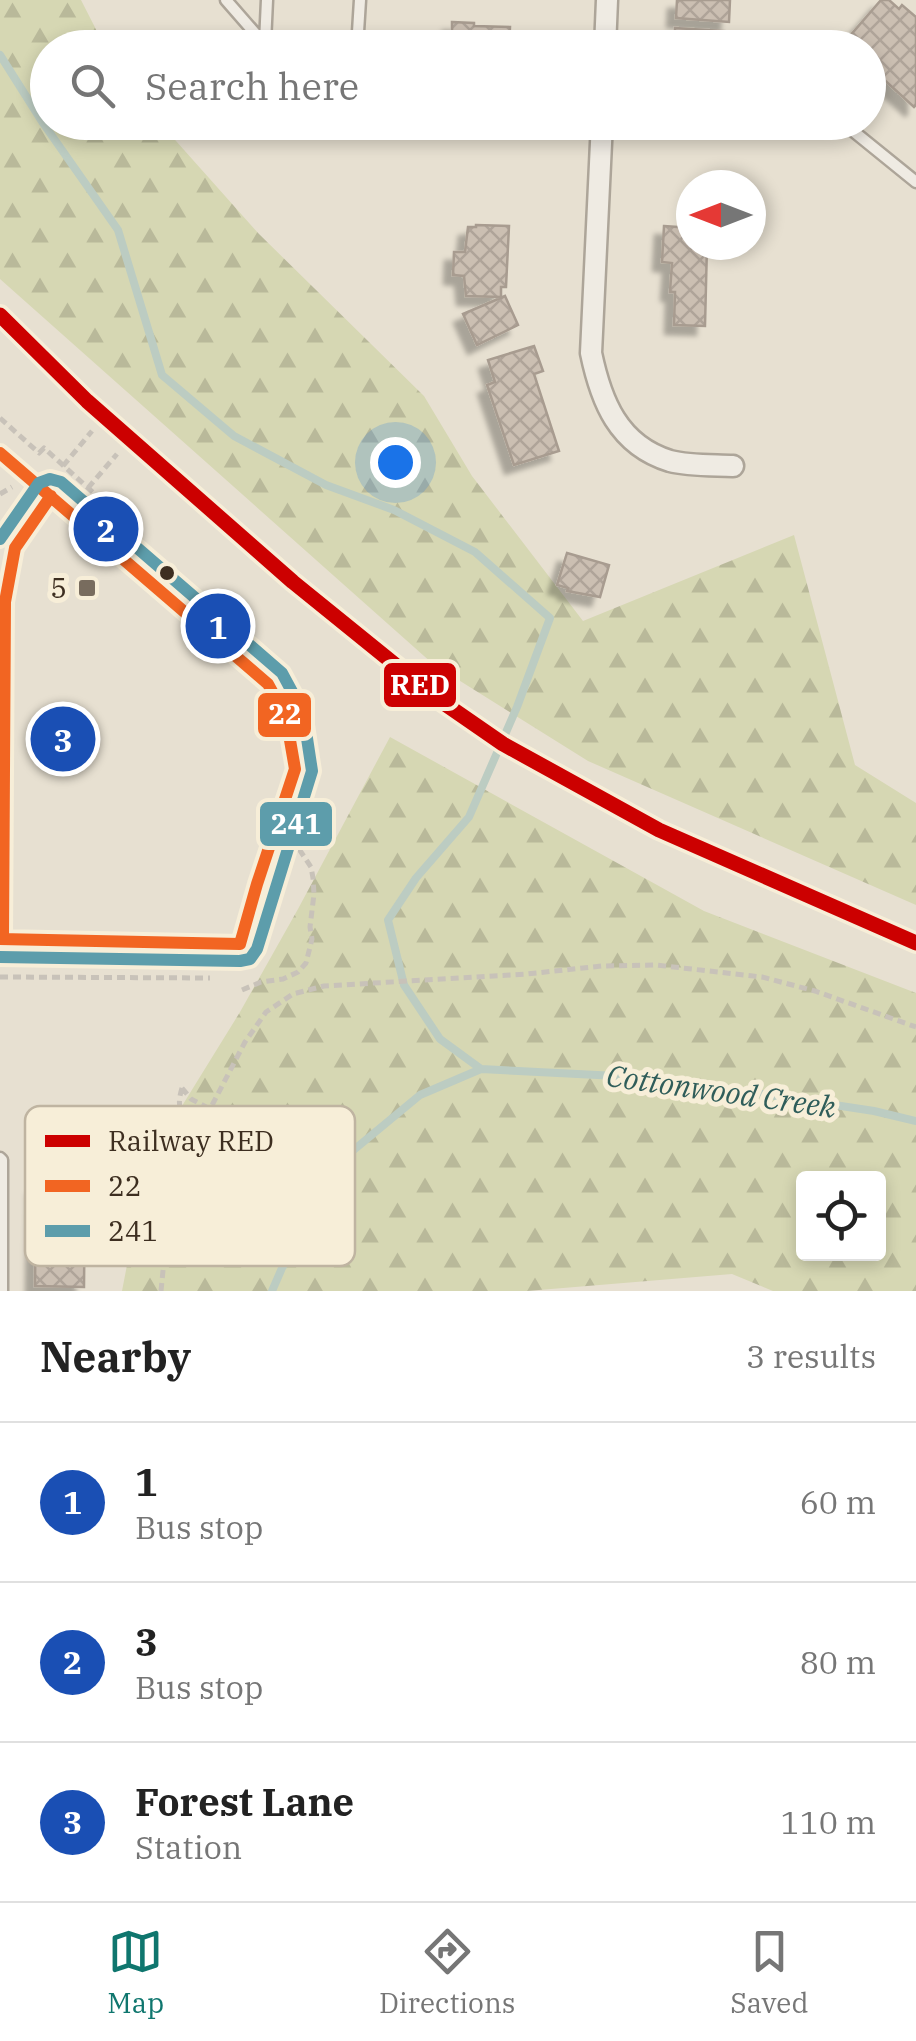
<!DOCTYPE html>
<html lang="en">
<head>
<meta charset="utf-8">
<style>
	:root { --surface:#fff; --page:#f2f2f2; --text:#222; --muted:#767676; --line:#e0e0e0; --accent:#0f766e }
	body { margin:0; font-family:"IBM Plex Serif",serif; background:var(--page); color:var(--text) }
	.controls { position:absolute; right:30px; bottom:30px; display:grid; overflow:hidden; border-radius:10px; box-shadow:0 5px 15px #0003 }
	.controls button { width:90px; height:90px; display:grid; place-items:center; padding:0; border:0; border-bottom:2px solid var(--line); background:var(--surface); color:var(--text); font:50px sans-serif }
	.compass { position:absolute; left:676px; top:170px; width:90px; height:90px; border-radius:50%; background:var(--surface); box-shadow:0 5px 15px #0003; rotate:270deg }
	.you { position:absolute; left:395px; top:462px; width:35px; height:35px; margin:-25px; border:8px solid #fff; border-radius:50%; background:#1a73e8; box-shadow:0 0 0 15px #1a73e833 }
	.badge { display:grid; place-items:center; width:65px; height:65px; border-radius:50%; background:var(--accent); color:#fff; font-size:32px; font-weight:700 }
	.pin { position:absolute; translate:-50% -50%; border:5px solid #fff; box-shadow:0 2px 10px #0006 }
	.list { margin:0; padding:0; list-style:none }
	h2 { display:flex; justify-content:space-between; align-items:center; height:130px; margin:0; padding:0 40px; font-size:42px }
	h2 small { font-size:32px; font-weight:400; color:var(--muted) }
	.list li { display:grid; grid-template-columns:65px 1fr auto; gap:30px; align-items:center; box-sizing:border-box; height:160px; padding:0 40px; border-top:2px solid var(--line) }
	.list b { display:block; font-size:38px; white-space:nowrap }
	.list p { margin:0; font-size:32px; white-space:nowrap; color:var(--muted) }
	.list em { font-size:32px; font-style:normal; color:var(--muted) }
	.icon { flex:none; width:55px; height:55px; fill:none; stroke:currentColor; stroke-width:2; stroke-linecap:round; stroke-linejoin:round }
	.map { position:relative; flex:none; width:916px; height:1291px; overflow:hidden }
	.search { position:absolute; background:var(--surface); box-shadow:0 5px 15px #0003; left:30px; right:30px; top:30px; height:110px; display:flex; align-items:center; gap:25px; box-sizing:border-box; padding:0 35px; border-radius:55px; color:var(--muted); font-size:38px }
	.sheet { height:610px; background:var(--surface) }
	nav { display:flex; justify-content:space-around; align-items:center; box-sizing:border-box; height:140px; border-top:2px solid var(--line); background:var(--surface); font-size:28px; color:var(--muted) }
	nav a { display:grid; justify-items:center; gap:5px }
	nav .on { color:var(--accent) }
	.map>svg:first-child { display:block }
	.forest { fill:url(#forest-firs); fill-rule:evenodd }
	.lines { fill:none; stroke-linecap:round; stroke-linejoin:round }
	.stream { stroke:#bcccc2; stroke-width:8 }
	.building { fill:url(#building-cross-hatch); stroke:#a89c90; stroke-width:2.5; filter:url(#shadow) }
	.service-casing { stroke:#ada599; stroke-width:15 }
	.minor-casing { stroke:#ada599; stroke-width:25 }
	.path { stroke:#c8c2b9; stroke-width:5; stroke-dasharray:8 5; stroke-linecap:butt }
	.service { stroke:#efebe3; stroke-width:10 }
	.minor { stroke:#efebe3; stroke-width:20 }
	.bus-1-casing { stroke:#f7eed8; stroke-width:20 }
	.bus-2-casing { stroke:#f7eed8; stroke-width:20 }
	.bus-1 { stroke:#f26522; stroke-width:12 }
	.bus-2 { stroke:#5d9dab; stroke-width:12 }
	.rail-1-casing { stroke:#f7eed8; stroke-width:22 }
	.rail-1 { stroke:#c00; stroke-width:15 }
	.bus-dot { fill:#3d2e20; stroke:#f7eed8; stroke-width:4 }
	.poi-dot { fill:#786c5e; stroke:#f7eed8; stroke-width:4 }
	.labels { text-anchor:middle; stroke-width:10; stroke-linejoin:round; paint-order:stroke }
	.poi-label { font-size:28px; fill:#3d2e20; stroke:#f7eed8; text-anchor:end }
	.water-label { font-size:30px; font-style:italic; fill:#2f5d5a; stroke:#f7eed8 }
	.key { fill:#f7eed8; stroke:#bfb4a1; stroke-width:2.5 }
	.key-label { font-size:28px; fill:#3d2e20 }
	.line-badge { stroke:#f7eed8; stroke-width:4 }
	.badge-label { font-size:28px; text-anchor:middle; font-weight:bold; fill:#fff }
</style>
</head>
<body>
<div class="map">
<svg width="916" height="1291" viewBox="0 0 916 1291">
	<defs>
		<pattern id="forest-firs" width="22" height="20" patternUnits="userSpaceOnUse" patternTransform="scale(2.5)"><rect width="22" height="20" fill="#d6d7b3"/><path d="M5 1l3.5 6h-7zM16 11l3.5 6h-7z" fill="#b9b99a"/></pattern>
		<pattern id="building-cross-hatch" width="8" height="8" patternUnits="userSpaceOnUse" patternTransform="scale(2.5)"><rect width="8" height="8" fill="#cbbfb2"/><path d="M0 0l8 8M0 8l8-8" fill="none" stroke="#afa499"/></pattern>
		<filter id="shadow"><feDropShadow dx="-9" dy="9" stdDeviation="2.5" flood-color="#0004"/></filter>
	</defs>
	<rect width="100%" height="100%" fill="#e7e0d1"/>
	<path class="forest" d="M0,0H81L105,47L48,48V122L160,123L259,234L424,396L472,476L583,621L794,535L855,765L916,803V905L588,761L433,664L0,279Z
		M390,737L704,911L916,993V1291H773L732,1274L527,1291H122L127,1265L169,1127L240,1012L298,909ZM804,1178H878V1254H804Z"/>
	<g class="lines">
		<path class="stream" d="M0,55L43,123L118,230L162,375L234,436L326,485L394,510L475,552L550,618L517,707L469,817L416,878L388,920L404,985L440,1039L481,1069
			M272,1291L282,1268L350,1153L420,1095L481,1069L657,1078L874,1111L916,1121"/>
	</g>
	<path class="building" d="M677,0H730L729,22L676,18Z
		M881,0H889L899,9L902,5L916,17V105L914,107L868,65V48H860L849,37Z
		M452,22L474,23V26L510,27L509,48H452Z
		M675,28L753,33L752,48H674Z
		M476,225L509,226L506,287H501V297L466,296L464,276L453,275L454,252H465L468,227H476Z
		M664,226L691,228V245H707L705,326L674,325L675,292H670L672,263L662,262Z
		M505,296L518,325L477,345L463,314Z
		M534,346L543,371L534,374L559,451L514,465L487,385L495,382L488,360Z
		M567,553L609,565L600,597L567,591L568,588L557,585Z
		M36,1186L85,1187L84,1287L35,1286Z"/>
	<g class="lines">
		<defs>
			<path id="service" d="M226,0L268,48
				M265,43L267,0
				M357,48L360,0
				M842,122L916,182
				M0,453L268,684L286,717L295,769L257,884L240,944L0,939
				M3,939L5,602L15,548L51,496
				M0,1158L2,1160V1291"/>
			<path id="minor" d="M605,48L607,0
				M602,122L591,353C601,401 618,445 670,461C689,466 713,465 733,466"/>
		</defs>
		<use href="#service" class="service-casing"/>
		<use href="#minor" class="minor-casing"/>
		<path class="path" d="M0,418L39,453L44,448L97,496L92,501L248,640
			M63,466L92,431
			M88,488L117,454
			M0,494L12,487
			M0,977L210,978
			M242,990L261,982L283,979L298,972L306,963L312,939L310,927L314,894L313,878L311,867L293,840
			M182,1088C175,1111 183,1115 197,1133
			M182,1088L191,1099L210,1109
			M161,1291L168,1220L179,1179L197,1134L245,1042L266,1012L293,994L324,986L527,974L602,966L656,965L762,977L815,991L916,1027"/>
		<use href="#service" class="service"/>
		<use href="#minor" class="minor"/>
		<defs>
			<path id="bus-1" d="M0,453L268,684L286,717L295,769L257,884L240,944
				M0,939L240,944
				M3,939L5,602L15,548L51,496"/>
			<path id="bus-2" d="M0,539L39,483L50,479L61,482L282,673L303,712L312,771L257,949L250,959L240,961L0,957"/>
		</defs>
		<use href="#bus-1" class="bus-1-casing"/>
		<use href="#bus-2" class="bus-2-casing"/>
		<use href="#bus-1" class="bus-1"/>
		<use href="#bus-2" class="bus-2"/>
		<defs>
			<path id="rail-1" d="M0,315L87,401L293,582L435,697L503,744L659,830L916,943"/>
		</defs>
		<use href="#rail-1" class="rail-1-casing"/>
		<use href="#rail-1" class="rail-1"/>
	</g>
	<circle class="bus-dot" cx="167" cy="573" r="9"/>
	<rect class="poi-dot" x="77" y="578" width="20" height="20" rx="5"/>
	<g class="labels">
		<g class="poi-label">
			<text x="67" y="598">5</text>
		</g>
		<g class="water-label">
			<text transform="translate(721 1092) rotate(8)" y="10">Cottonwood Creek</text>
		</g>
	</g>
	<rect x="25" y="1106" width="330" height="160" rx="15" class="key"/>
	<rect x="45" y="1135" width="45" height="12" fill="#c00"/>
	<rect x="45" y="1180" width="45" height="12" fill="#f26522"/>
	<rect x="45" y="1225" width="45" height="12" fill="#5d9dab"/>
	<g class="key-label">
		<text x="108" y="1151">Railway RED</text>
		<text x="108" y="1196">22</text>
		<text x="108" y="1241">241</text>
	</g>
	<g class="line-badge">
		<rect x="382" y="661" width="76" height="48" rx="10" fill="#c00"/>
		<rect x="256" y="691" width="57" height="48" rx="10" fill="#f26522"/>
		<rect x="258" y="800" width="76" height="48" rx="10" fill="#5d9dab"/>
	</g>
	<g class="badge-label">
		<text x="420" y="695">RED</text>
		<text x="285" y="724">22</text>
		<text x="296" y="834">241</text>
	</g>
</svg>
<div class="controls">
<button><svg class="icon" aria-label="locate" viewBox="0 0 24 24"><circle cx="12" cy="12" r="6"/><path d="M12 2v4M12 18v4M2 12h4M18 12h4"/></svg></button>
</div>
<svg class="compass" viewBox="-18 -18 36 36"><path d="M0-13l5 13h-10z" fill="#e53935"/><path d="M0 13l5-13h-10z" fill="#767676"/></svg>
<div class="you"></div>
<div class="pin badge" style="left:218px;top:626px;background:#1a4fb4">1</div>
<div class="pin badge" style="left:106px;top:529px;background:#1a4fb4">2</div>
<div class="pin badge" style="left:63px;top:739px;background:#1a4fb4">3</div>
<div class="search"><svg class="icon" aria-label="search" viewBox="0 0 24 24"><circle cx="10" cy="10" r="6"/><path d="M15 15l6 6"/></svg>Search here</div>
</div>
<section class="sheet">
<h2>Nearby<small>3 results</small></h2>
<ul class="list">
<li><span class="badge" style="background:#1a4fb4">1</span><div><b>1</b><p>Bus stop</p></div><em>60 m</em></li>
<li><span class="badge" style="background:#1a4fb4">2</span><div><b>3</b><p>Bus stop</p></div><em>80 m</em></li>
<li><span class="badge" style="background:#1a4fb4">3</span><div><b>Forest Lane</b><p>Station</p></div><em>110 m</em></li>
</ul>
</section>
<nav>
<a class="on"><svg class="icon" aria-label="map" viewBox="0 0 24 24"><path d="M3 6l6-2 6 2 6-2v14l-6 2-6-2-6 2zM9 4v14M15 6v14"/></svg>Map</a>
<a><svg class="icon" aria-label="directions" viewBox="0 0 24 24"><path d="M12 3l9 9-9 9-9-9zM9 14v-3h6M13 9l2 2-2 2"/></svg>Directions</a>
<a><svg class="icon" aria-label="saved" viewBox="0 0 24 24"><path d="M7 4h10v16l-5-4-5 4z"/></svg>Saved</a>
</nav>
</body>
</html>
